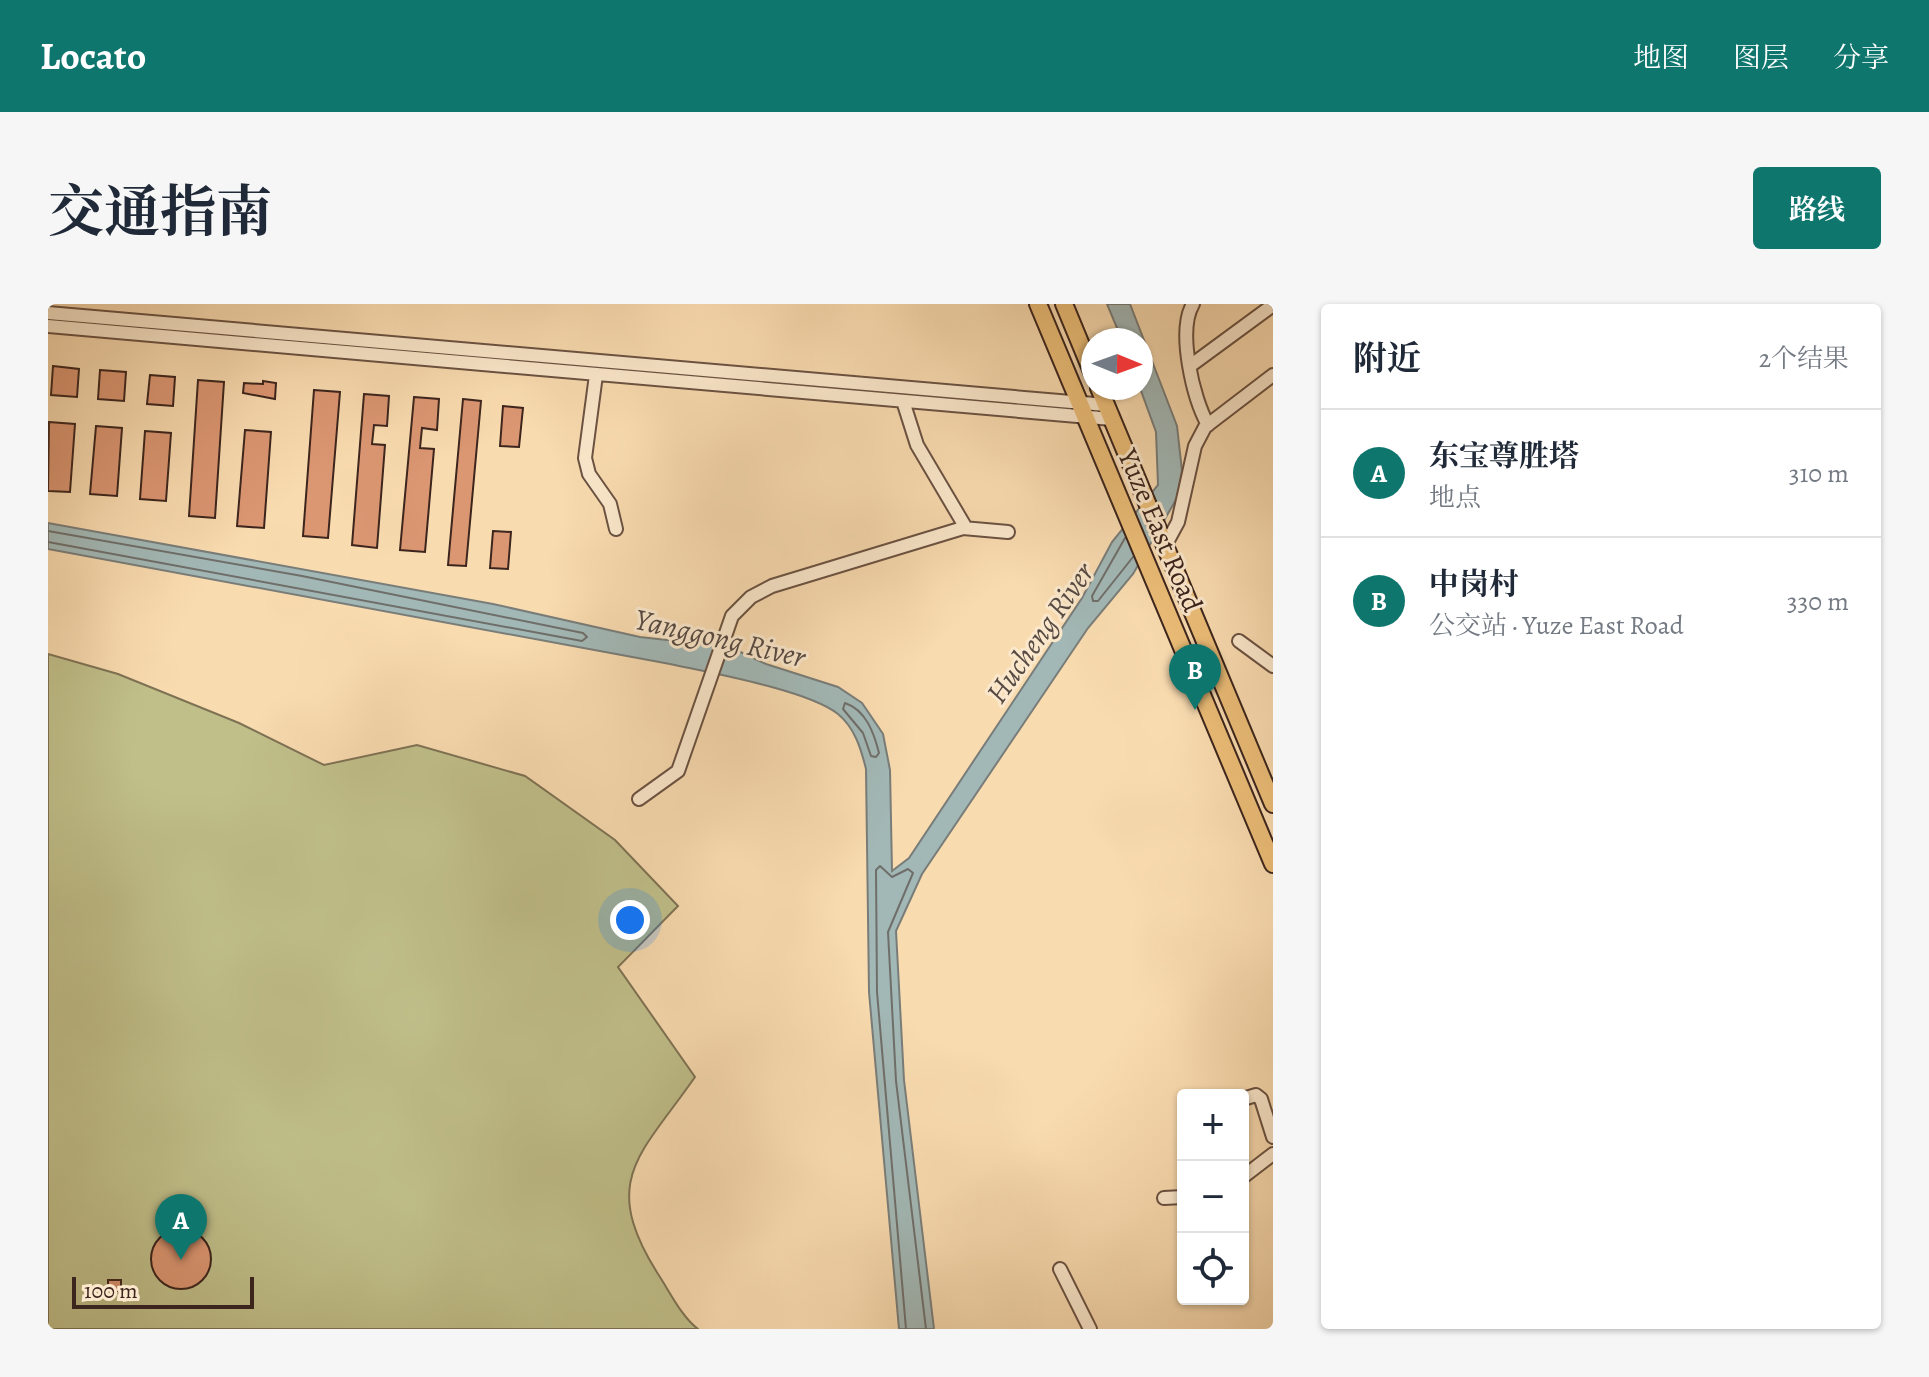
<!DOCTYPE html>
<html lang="zh">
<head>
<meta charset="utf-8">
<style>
	:root { --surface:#fff; --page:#f6f6f7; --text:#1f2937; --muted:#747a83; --line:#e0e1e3; --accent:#0f766e }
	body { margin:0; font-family:Alegreya,"Noto Serif SC",serif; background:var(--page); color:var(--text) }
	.controls { position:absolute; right:24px; bottom:24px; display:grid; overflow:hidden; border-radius:8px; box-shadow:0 2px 6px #0004 }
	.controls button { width:72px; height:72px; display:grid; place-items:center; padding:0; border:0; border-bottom:2px solid var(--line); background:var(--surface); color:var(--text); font:40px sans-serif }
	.compass { position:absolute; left:1033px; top:24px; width:72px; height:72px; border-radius:50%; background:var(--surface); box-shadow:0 2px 6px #0004; rotate:91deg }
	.scale { position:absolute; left:24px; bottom:20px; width:182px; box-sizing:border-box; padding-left:8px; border:4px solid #3c251d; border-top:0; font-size:22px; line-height:28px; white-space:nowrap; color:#3c251d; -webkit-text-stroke:6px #fbe8cc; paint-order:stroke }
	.you { position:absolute; left:582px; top:616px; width:28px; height:28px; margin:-20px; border:6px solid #fff; border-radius:50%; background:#1a73e8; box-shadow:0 0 0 12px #1a73e833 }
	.badge { display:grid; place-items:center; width:52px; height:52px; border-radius:50%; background:var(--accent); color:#fff; font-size:26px; font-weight:700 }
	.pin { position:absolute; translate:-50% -66px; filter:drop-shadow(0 2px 4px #0008) }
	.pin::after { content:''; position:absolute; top:42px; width:28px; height:24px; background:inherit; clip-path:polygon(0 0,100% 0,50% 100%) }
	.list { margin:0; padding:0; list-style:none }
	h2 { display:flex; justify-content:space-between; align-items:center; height:104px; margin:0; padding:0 32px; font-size:34px }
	h2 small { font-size:26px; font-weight:400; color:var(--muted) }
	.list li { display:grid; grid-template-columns:52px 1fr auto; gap:24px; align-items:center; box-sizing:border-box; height:128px; padding:0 32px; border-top:2px solid var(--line) }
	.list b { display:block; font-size:30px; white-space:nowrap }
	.list p { margin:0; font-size:26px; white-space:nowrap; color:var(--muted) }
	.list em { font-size:26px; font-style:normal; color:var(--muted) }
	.icon { flex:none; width:44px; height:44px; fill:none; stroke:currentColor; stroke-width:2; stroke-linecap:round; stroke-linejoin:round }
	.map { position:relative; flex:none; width:1225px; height:1025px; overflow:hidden; border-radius:8px }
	header { display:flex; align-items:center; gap:48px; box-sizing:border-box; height:112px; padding:0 40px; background:var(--accent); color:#fff }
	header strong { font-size:38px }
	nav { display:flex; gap:44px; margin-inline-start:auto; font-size:28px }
	.intro { display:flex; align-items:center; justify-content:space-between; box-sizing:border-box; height:192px; padding:0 48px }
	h1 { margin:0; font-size:56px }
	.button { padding:20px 36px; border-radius:8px; background:var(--accent); color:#fff; font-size:28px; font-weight:700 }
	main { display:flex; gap:48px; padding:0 48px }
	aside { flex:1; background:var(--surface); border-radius:8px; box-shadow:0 2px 6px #0004 }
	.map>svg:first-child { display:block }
	.green { fill:#c0bf8a; stroke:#7e7254; stroke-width:2 }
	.water { fill:#a2b8b6; stroke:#797d79; stroke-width:2 }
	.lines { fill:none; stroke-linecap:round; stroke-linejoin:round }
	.shore { stroke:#6f6e6a; stroke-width:2 }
	.building { fill:#db9672; stroke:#3c251d; stroke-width:2 }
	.minor-casing { stroke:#6b5242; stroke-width:16 }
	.major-casing { stroke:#3c251d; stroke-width:20 }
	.minor { stroke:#fbe8cc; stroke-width:12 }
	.major { stroke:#ecbe78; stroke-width:16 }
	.labels { text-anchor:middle; stroke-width:6; stroke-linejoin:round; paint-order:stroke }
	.street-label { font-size:28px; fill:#3c251d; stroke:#fbe8cc }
	.water-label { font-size:30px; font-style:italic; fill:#564a43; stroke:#fbe8cc }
</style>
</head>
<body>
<header>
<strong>Locato</strong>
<nav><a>地图</a><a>图层</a><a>分享</a></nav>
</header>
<div class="intro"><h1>交通指南</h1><a class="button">路线</a></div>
<main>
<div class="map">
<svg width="1225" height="1025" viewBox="0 0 1225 1025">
	<rect width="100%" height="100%" fill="#f9dbb0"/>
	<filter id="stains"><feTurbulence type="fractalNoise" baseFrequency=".0025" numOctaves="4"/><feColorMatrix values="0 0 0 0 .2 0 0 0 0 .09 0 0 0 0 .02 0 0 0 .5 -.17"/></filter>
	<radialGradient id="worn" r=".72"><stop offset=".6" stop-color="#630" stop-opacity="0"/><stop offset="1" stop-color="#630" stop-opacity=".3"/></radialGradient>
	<path class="green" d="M0,350L70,370L191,419L276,461L369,441L477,472L567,536L630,602L570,663L647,773C592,852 551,876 610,970C622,988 633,1012 650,1025H0Z"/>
	<path class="water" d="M1059,0H1082L1129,122L1134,167L1129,194L1085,270L1040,324L874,570L848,627L856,776L886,1025H851L821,688L818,465C813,445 807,424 790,410C759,386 663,369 622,360L0,245V219L445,300L592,333L682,343L718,360L790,383L814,399L835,430L842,466L844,567L861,554L1034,294L1064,238L1110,181L1108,128L1092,84L1093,36H1074Z"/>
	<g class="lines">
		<path class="shore" d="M0,227L254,272L535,329L539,333L534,337L0,238
			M1077,234L1044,292L1045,297H1050L1085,253
			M797,399C818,406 826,429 831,449L828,453L823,452L815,429L795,405Z
			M858,1025L829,688L828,566L832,562L844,573L860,565L865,569L840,628L848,777L878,1025"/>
	</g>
	<path class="building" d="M5,62L31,65L29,93L3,91Z
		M52,66L78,68L76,97L50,95Z
		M102,71L127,73L125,102L99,100Z
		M150,76L176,78L167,214L141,212Z
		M215,77L228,79L227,95L195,89L196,79L215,80Z
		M266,86L292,88L280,234L255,232Z
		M316,90L341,92L339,122L326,121L324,140L337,141L329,244L304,241Z
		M366,93L391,95L389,126L374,124L372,144L386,145L377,248L352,246Z
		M415,95L433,97L418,262L400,261Z
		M455,102L475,104L471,143L452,142Z
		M1,118L27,120L22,188L0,187Z
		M48,122L74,124L69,192L42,190Z
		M197,126L223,128L216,224L189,222Z
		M97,127L123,129L118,197L92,195Z
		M445,227L463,228L460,265L442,264Z
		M103 955a30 30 0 1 1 60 0a30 30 0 1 1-60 0Z
		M60,976H73V987H60Z"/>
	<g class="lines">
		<defs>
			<path id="minor" d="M1145,0C1129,27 1145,94 1160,121
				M0,9L1058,101
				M0,22L1064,115
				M1142,62L1225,1
				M548,71L537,154L541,170L562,200L568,225
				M855,97L869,141L918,224
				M1117,242L1130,218L1147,142L1157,123L1225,71
				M1191,337L1225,362
				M591,495L630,467L684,312L703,293L724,282L915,224L960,228
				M1195,795L1208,791L1213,795L1225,833
				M1195,873L1225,850
				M1116,894L1135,893
				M1012,965L1042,1025"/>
			<path id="major" d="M990,0L1225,560
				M1016,0L1045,70
				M1051,84L1225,500"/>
		</defs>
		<use href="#minor" class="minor-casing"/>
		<use href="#major" class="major-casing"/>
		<use href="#minor" class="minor"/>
		<use href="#major" class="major"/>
	</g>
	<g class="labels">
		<g class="street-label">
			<text transform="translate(1113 226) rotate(67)" y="10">Yuze East Road</text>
		</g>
		<g class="water-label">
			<text transform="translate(992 329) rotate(-55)" y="10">Hucheng River</text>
			<text transform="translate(672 334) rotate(13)" y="10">Yanggong River</text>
		</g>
	</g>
	<rect width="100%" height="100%" filter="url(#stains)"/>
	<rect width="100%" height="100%" fill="url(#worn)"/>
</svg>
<div class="controls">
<button>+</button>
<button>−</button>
<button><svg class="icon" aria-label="locate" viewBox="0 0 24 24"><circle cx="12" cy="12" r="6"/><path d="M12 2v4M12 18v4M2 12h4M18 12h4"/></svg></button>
</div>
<svg class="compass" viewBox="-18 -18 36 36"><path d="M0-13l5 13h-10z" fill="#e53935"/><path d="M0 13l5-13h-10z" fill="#747a83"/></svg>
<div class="scale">100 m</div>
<div class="you"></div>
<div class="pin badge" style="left:133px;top:956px">A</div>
<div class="pin badge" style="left:1147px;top:406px">B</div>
</div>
<aside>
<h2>附近<small>2个结果</small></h2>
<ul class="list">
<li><span class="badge">A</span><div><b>东宝尊胜塔</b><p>地点</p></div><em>310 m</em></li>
<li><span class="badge">B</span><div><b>中岗村</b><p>公交站 · Yuze East Road</p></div><em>330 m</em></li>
</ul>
</aside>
</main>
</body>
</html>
